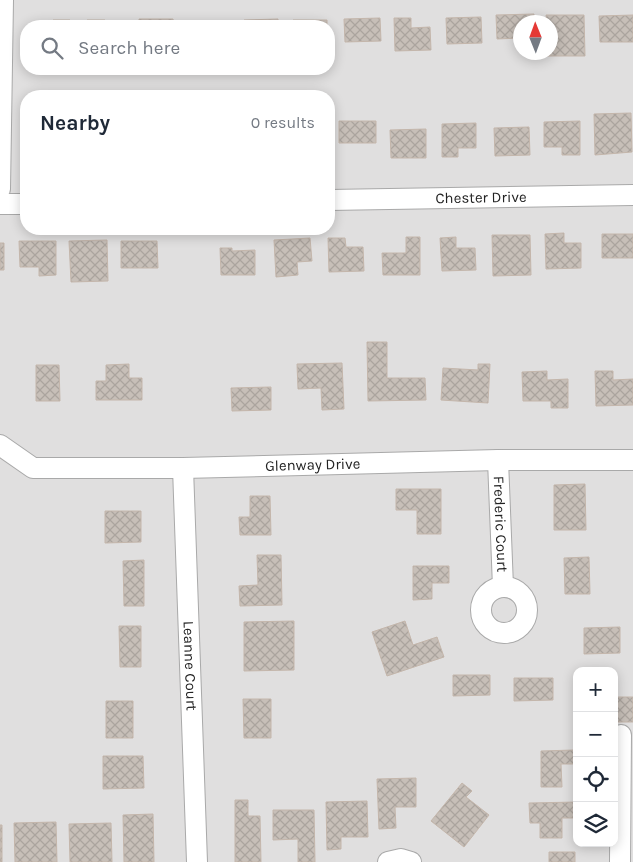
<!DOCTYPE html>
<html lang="en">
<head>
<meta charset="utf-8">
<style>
	:root { --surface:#fff; --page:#f6f6f7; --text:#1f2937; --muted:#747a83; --line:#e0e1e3 }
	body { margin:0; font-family:Karla,sans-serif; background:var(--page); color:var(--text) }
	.controls { position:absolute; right:15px; bottom:15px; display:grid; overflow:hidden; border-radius:10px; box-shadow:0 2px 12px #0003 }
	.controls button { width:45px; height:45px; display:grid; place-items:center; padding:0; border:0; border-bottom:1px solid var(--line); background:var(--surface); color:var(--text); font:25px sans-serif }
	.compass { position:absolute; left:513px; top:15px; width:45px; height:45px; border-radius:50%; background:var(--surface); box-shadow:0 2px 12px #0003; rotate:359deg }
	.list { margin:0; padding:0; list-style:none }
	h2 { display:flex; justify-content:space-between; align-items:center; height:65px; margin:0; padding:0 20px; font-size:21px }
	h2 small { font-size:16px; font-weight:400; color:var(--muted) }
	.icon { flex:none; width:28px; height:28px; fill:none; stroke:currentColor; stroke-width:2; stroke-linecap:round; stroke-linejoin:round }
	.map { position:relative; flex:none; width:633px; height:862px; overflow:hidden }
	.search { position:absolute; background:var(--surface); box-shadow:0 2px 12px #0003; left:20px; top:20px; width:315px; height:55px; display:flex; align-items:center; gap:12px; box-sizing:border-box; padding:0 18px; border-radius:20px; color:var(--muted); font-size:19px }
	.panel { position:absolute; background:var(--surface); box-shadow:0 2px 12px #0003; left:20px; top:90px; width:315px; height:145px; border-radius:20px }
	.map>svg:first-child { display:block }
	.residential { fill:#e0dfdf; fill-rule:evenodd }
	.building { fill:url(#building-cross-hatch); stroke:#c4b6ab }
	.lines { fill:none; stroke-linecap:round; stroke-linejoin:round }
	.minor-casing { stroke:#a9a9a9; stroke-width:22 }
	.minor { stroke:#fff; stroke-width:20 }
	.labels { text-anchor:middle; stroke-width:4.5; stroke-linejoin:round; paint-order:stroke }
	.street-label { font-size:15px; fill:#222; stroke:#fff }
</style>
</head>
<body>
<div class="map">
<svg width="633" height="862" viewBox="0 0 633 862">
	<defs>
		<pattern id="building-cross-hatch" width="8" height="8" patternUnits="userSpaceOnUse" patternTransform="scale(1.25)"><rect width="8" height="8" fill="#c7bfb8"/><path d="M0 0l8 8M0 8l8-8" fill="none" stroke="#aba49e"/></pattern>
	</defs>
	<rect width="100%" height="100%" fill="#f2efe9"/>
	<path class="residential" d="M0,0H633V862H0ZM520,22H550V52H520ZM26,26H329V69H26ZM26,96H329V229H26ZM577,671H614V843H577Z"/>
	<path class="building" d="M534,14V22H520V38L497,39L496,15Z
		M546,15H584L585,56H547V52H550V22H547Z
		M633,15V42H600L599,16Z
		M481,17L482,43L447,44L446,18Z
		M380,18L381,41L345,42L344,19Z
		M394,18H411V28L430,27L431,50L395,51Z
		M139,19H173L174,26H139Z
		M278,19V26H244V20Z
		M53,20H70V26H53Z
		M87,20H105V26H87Z
		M293,20H327V26H293Z
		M631,113L632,152L595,155L594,114Z
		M339,121H376V143H339Z
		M580,121V155H562V147H544V122Z
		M476,123V148H458V157H442V124Z
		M529,127L530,155L495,156L494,128Z
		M426,129V158H391L390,130Z
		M564,233V243H581V268L546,269L545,234Z
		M602,234H633V258H602Z
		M492,235H530L531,275L493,276Z
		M406,237H420V275H383L382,253H406Z
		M456,237V248H475L476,270L442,271L440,238Z
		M310,238L312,261L297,262L298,275L276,277L274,240Z
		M328,238H345L346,247H363L364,271L329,272Z
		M107,240L108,281L71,282L69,241Z
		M19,241H56V275L39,276V267H20Z
		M121,241H157L158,268H121Z
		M0,243H4V270H0Z
		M220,248H232V251L255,250V275H221Z
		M367,342H387V378H425L426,400L368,401Z
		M342,363L344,409L322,410L321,388L298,389L297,364Z
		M129,364V378H142V400H96V381H106V365Z
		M478,364H490L488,403L441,400L443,368L478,370Z
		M36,365H59L60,401H36Z
		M547,371V380L568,379V408H551V401H523L522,372Z
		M595,371H613V380L633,379V405L596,406Z
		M271,387V410L232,411L231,388Z
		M585,484L586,530H554V485Z
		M396,489H441V534H417V510H396Z
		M250,496H270L271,535H240L239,517H250Z
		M105,511H141V542L105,543Z
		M257,555H281L282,605L240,606L239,586L258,585Z
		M589,557L590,594H565L564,558Z
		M144,560V606H124L123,561Z
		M413,566H449V583H432V599L413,600Z
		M294,621V670L244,671V622Z
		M405,621L413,645L437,637L444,657L387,676L372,632Z
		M119,626H141V667H120Z
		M620,627V653L584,654V628Z
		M453,675H490V695L453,696Z
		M514,678H553V700L514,701Z
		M614,697H633V722H614Z
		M243,699H271V738H244Z
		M106,701H133V738H106Z
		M574,750V764H561L562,787H541V751Z
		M103,756H143L144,788L103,789Z
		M416,778V807H395L396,828L379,829L377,779Z
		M462,783L472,791L466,797L489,815L464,847L431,821Z
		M235,800H248V816H260L261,862H235Z
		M367,801L368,837H341V849L327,850L326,802Z
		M577,802V818H562V838H540V823H530L529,803Z
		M273,810H314L315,862H298V839L273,840Z
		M153,814L154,862H124L123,815Z
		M56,822L57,862H15L14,823Z
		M111,823L112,862H70L69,824Z
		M0,825H2V862H0Z
		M549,852H575V862H549Z"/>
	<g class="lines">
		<defs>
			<g id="minor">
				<path d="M0,189L3,0"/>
				<path id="s1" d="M329,200L633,195"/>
				<path d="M0,204H26"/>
				<path id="s2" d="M0,445L33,468H183L498,460H633"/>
				<path id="s3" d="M498,460L503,587"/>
				<path id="s4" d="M183,468L197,862"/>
				<circle cx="504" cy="610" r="23"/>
				<path d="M388,862L401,859L411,862"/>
				<path d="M620,862L621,735"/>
			</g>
		</defs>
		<use href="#minor" class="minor-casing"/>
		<use href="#minor" class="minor"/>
	</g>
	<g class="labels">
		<g class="street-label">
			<text dy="5" stroke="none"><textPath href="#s1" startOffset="152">Chester Drive</textPath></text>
			<text dy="5" stroke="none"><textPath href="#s2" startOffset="320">Glenway Drive</textPath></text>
			<text dy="5" stroke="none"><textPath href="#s3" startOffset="64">Frederic Court</textPath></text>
			<text dy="5" stroke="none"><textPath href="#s4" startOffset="198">Leanne Court</textPath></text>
		</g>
	</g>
</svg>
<div class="controls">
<button>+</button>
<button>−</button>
<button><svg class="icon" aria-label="locate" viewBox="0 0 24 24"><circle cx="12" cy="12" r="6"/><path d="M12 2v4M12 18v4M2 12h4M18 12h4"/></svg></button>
<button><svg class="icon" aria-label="layers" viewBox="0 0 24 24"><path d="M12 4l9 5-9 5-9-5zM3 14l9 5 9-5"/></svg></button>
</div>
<svg class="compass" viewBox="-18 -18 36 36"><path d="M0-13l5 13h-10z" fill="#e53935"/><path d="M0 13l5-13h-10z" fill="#747a83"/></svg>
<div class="search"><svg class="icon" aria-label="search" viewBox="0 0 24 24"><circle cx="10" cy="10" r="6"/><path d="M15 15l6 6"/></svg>Search here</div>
<section class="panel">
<h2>Nearby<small>0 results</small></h2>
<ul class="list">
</ul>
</section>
</div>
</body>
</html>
